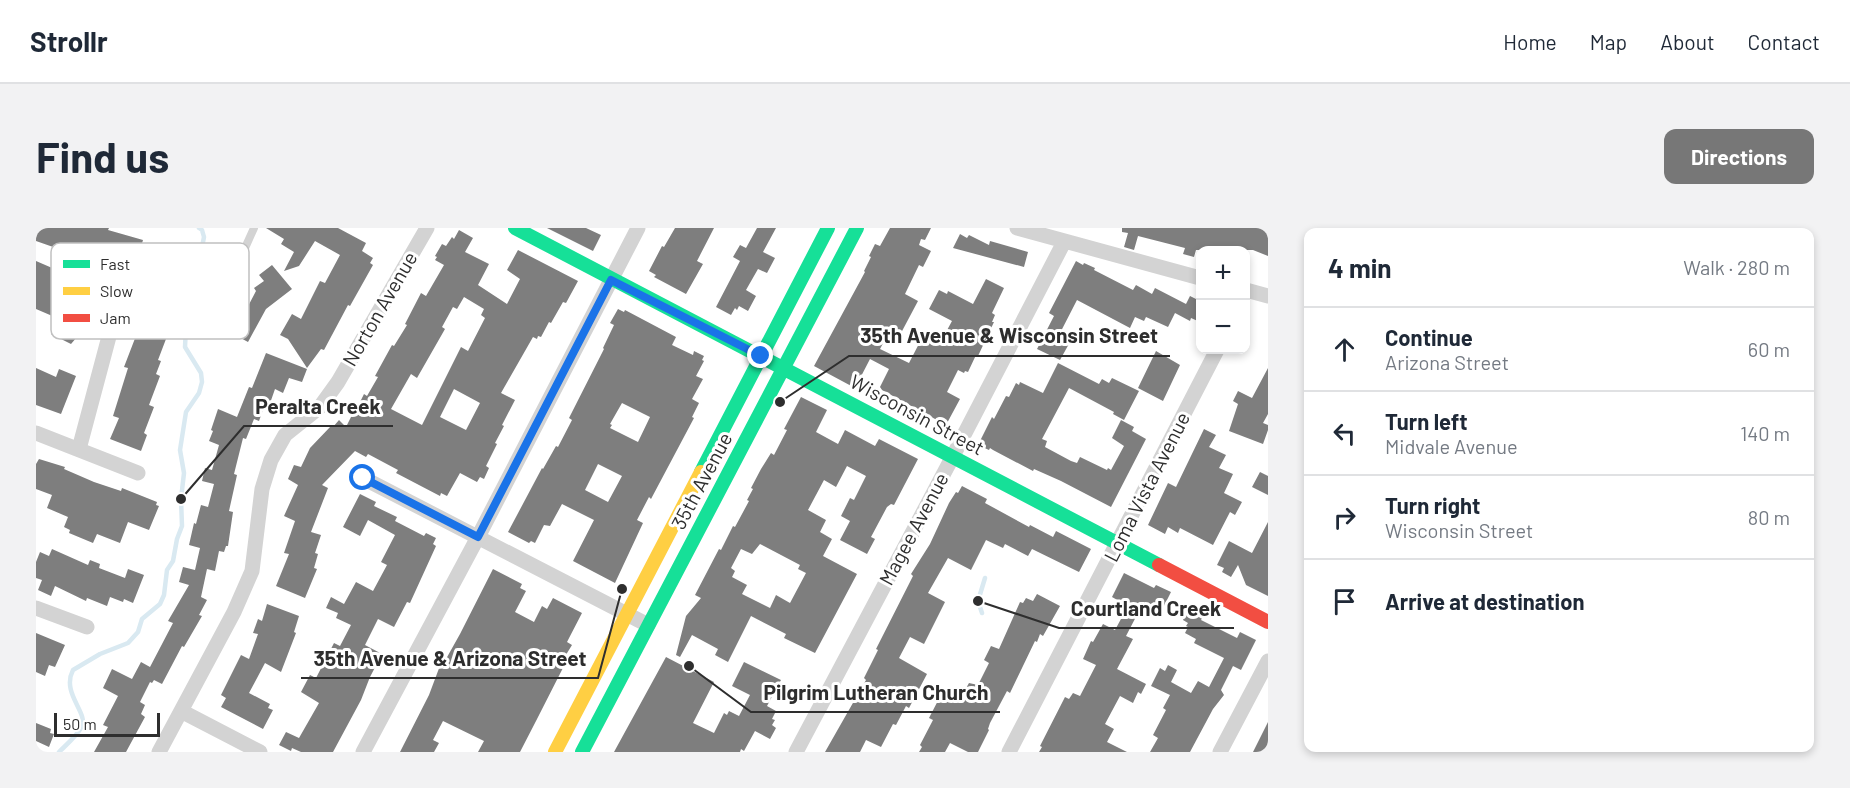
<!DOCTYPE html>
<html lang="en">
<head>
<meta charset="utf-8">
<style>
	:root { --surface:#fff; --page:#f2f2f3; --text:#1f2937; --muted:#747a83; --line:#e0e1e3; --accent:#777 }
	body { margin:0; font-family:Barlow,sans-serif; background:var(--page); color:var(--text) }
	.controls { position:absolute; right:18px; top:18px; display:grid; overflow:hidden; border-radius:12px; box-shadow:0 3px 9px #0003 }
	.controls button { width:54px; height:54px; display:grid; place-items:center; padding:0; border:0; border-bottom:2px solid var(--line); background:var(--surface); color:var(--text); font:30px sans-serif }
	.scale { position:absolute; left:18px; bottom:15px; width:106px; box-sizing:border-box; padding-left:6px; border:3px solid #2e2e2e; border-top:0; font-size:16px; line-height:21px; white-space:nowrap; color:#2e2e2e; -webkit-text-stroke:4px #fff; paint-order:stroke }
	.stop { position:absolute; width:18px; height:18px; margin:-14px; border:4px solid #1a73e8; border-radius:50%; background:#fff }
	.stop.end { background:#1a73e8; border-color:#fff; box-shadow:0 2px 6px #0008 }
	.list { margin:0; padding:0; list-style:none }
	h2 { display:flex; justify-content:space-between; align-items:center; height:78px; margin:0; padding:0 24px; font-size:26px }
	h2 small { font-size:20px; font-weight:400; color:var(--muted) }
	.list li { display:grid; grid-template-columns:39px 1fr auto; gap:18px; align-items:center; box-sizing:border-box; height:84px; padding:0 24px; border-top:2px solid var(--line) }
	.list b { display:block; font-size:22px; white-space:nowrap }
	.list p { margin:0; font-size:20px; white-space:nowrap; color:var(--muted) }
	.list em { font-size:20px; font-style:normal; color:var(--muted) }
	.icon { flex:none; width:33px; height:33px; fill:none; stroke:currentColor; stroke-width:2; stroke-linecap:round; stroke-linejoin:round }
	.map { position:relative; flex:none; width:1232px; height:524px; overflow:hidden; border-radius:12px }
	header { display:flex; align-items:center; gap:36px; box-sizing:border-box; height:84px; padding:0 30px; background:var(--surface); border-bottom:2px solid var(--line) }
	header strong { font-size:28px }
	nav { display:flex; gap:33px; margin-inline-start:auto; font-size:21px }
	.intro { display:flex; align-items:center; justify-content:space-between; box-sizing:border-box; height:144px; padding:0 36px }
	h1 { margin:0; font-size:42px }
	.button { padding:15px 27px; border-radius:12px; background:var(--accent); color:#fff; font-size:21px; font-weight:700 }
	main { display:flex; gap:36px; padding:0 36px }
	aside { flex:1; background:var(--surface); border-radius:12px; box-shadow:0 3px 9px #0003 }
	.map>svg:first-child { display:block }
	.lines { fill:none; stroke-linecap:round; stroke-linejoin:round }
	.stream { stroke:#d9e9f1; stroke-width:4.5 }
	.building { fill:#7e7e7e; fill-rule:evenodd }
	.lane { stroke:#d3d3d3; stroke-width:8 }
	.street { stroke:#d3d3d3; stroke-width:15 }
	.fast { stroke:#16e098; stroke-width:14 }
	.slow { stroke:#ffcf43; stroke-width:14 }
	.jam { stroke:#f24e42; stroke-width:14 }
	.route { stroke:#1a73e8; stroke-width:8 }
	.labels { text-anchor:middle; stroke-width:6; stroke-linejoin:round; paint-order:stroke }
	.street-label { font-size:20px; fill:#2e2e2e; stroke:#fff }
	.key { fill:#fff; stroke:#c0c0c0; stroke-width:1.5 }
	.key-label { font-size:16px; fill:#2e2e2e }
	.leader { fill:none; stroke:#2e2e2e; stroke-width:2 }
	.callout-dot { fill:#2e2e2e; stroke:#fff; stroke-width:2 }
	.callout-label { font-size:21px; text-anchor:middle; font-weight:bold; fill:#2e2e2e; stroke:#fff; stroke-width:6; stroke-linejoin:round; paint-order:stroke }
</style>
</head>
<body>
<header>
<strong>Strollr</strong>
<nav><a>Home</a><a>Map</a><a>About</a><a>Contact</a></nav>
</header>
<div class="intro"><h1>Find us</h1><a class="button">Directions</a></div>
<main>
<div class="map">
<svg width="1232" height="524" viewBox="0 0 1232 524">
	<rect width="100%" height="100%" fill="#fff"/>
	<g class="lines">
		<path class="stream" d="M946,385L942,373L949,350
			M23,524C30,517 42,507 46,498C52,484 25,465 37,442L64,426L92,415L102,404L106,391L124,376L128,367L131,342L137,333L141,311L146,298L145,271L148,245L144,222L150,184L163,165L166,154L165,145L149,119L150,99L165,78L173,60L166,52L145,40L143,34L148,27L166,19L168,9L166,2L163,0"/>
	</g>
	<path class="building" d="M0,0H73L72,2L107,12L102,29L76,21L63,54L60,53L52,73L55,75L46,98L49,99L44,110L41,109L35,116L15,106L21,90L0,81V33L44,52L52,32L49,31L50,26L20,20L0,13Z
		M230,0H302L330,15L326,23L337,30L334,35L337,37L323,62L314,78L312,77L288,122L285,121L271,140L252,111L244,107L256,86L265,91L284,53L289,55L304,27L279,13L263,38L248,43L258,24L245,16L248,11Z
		M511,0H550L565,7L557,23Z
		M639,0H678L661,33L667,36L650,66L618,49L620,47L613,43L626,18L628,19Z
		M721,0H740L727,24L739,30L731,45L722,41L710,62L720,68L712,83L703,78L701,82L699,80L695,87L680,79L704,33L697,29L704,17L710,20Z
		M854,0H895L889,12L885,11L883,17L895,23L887,39L883,37L869,66L882,73L865,105L855,100L844,121L873,135L887,108L903,117L916,93L893,81L903,62L911,66L912,63L937,76L950,51L968,60L956,85L959,87L956,94H958L942,128L940,127L932,144L929,143L928,145L922,142L911,164L924,171L910,197L846,162L844,159L853,141L834,131L819,160L778,138L829,44L828,43L835,29L833,28L839,16L844,18Z
		M1086,0H1232V28L1217,22H1160L1158,29L1147,26L1149,20L1102,8L1098,22L1088,19L1092,5L1086,4Z
		M423,2L437,10L429,24L453,36L442,57L471,76L484,51L471,42L482,22L542,53L530,75L527,74L515,95L513,94L505,109L502,108L501,111L497,109L465,165L479,172L466,197L468,198L459,215L461,216L450,238L453,240L448,251L444,249L441,254L424,245L411,268L405,265L404,268L360,245L362,242L332,226L330,229L319,223L286,257L292,260L275,304L285,307L279,325L282,326L278,340L281,341L269,370L240,358L253,326L248,325L259,293L248,288L262,257L252,251L258,237L265,239L274,220L295,198L297,199L303,192L310,199L320,179L321,180L328,166L331,168L342,149L339,148L356,117L358,118L371,97L369,96L385,65L390,68L408,37L399,32L401,29L399,28L406,16L410,18L416,9L418,11ZM428,69L448,81L445,87L449,90L432,123L425,119L386,197L355,181L375,146L381,150L409,101L406,99L417,79L421,81ZM418,161L444,175L430,202L404,189Z
		M924,6L931,10L933,7L953,17L954,13L992,24L988,39L917,20Z
		M1040,33L1047,37L1048,35L1059,40L1058,42L1097,62L1100,57L1116,66L1119,60L1150,76L1154,68L1164,73V94L1155,90L1154,93L1139,85L1132,99L1110,89L1108,93L1099,89L1094,100L1041,72L1022,109L1034,114L1024,132L1001,121L1018,88L1013,85Z
		M236,37L256,61L230,81L212,114L186,100V97L195,81L204,86L206,83L209,84L220,63L218,60L228,53L223,47Z
		M582,81L588,84L589,82L640,109L636,117L657,127L658,123L668,128L666,132L668,133L660,148L667,151L656,171L663,175L656,189L658,190L615,271L613,269L601,292L607,295L579,355L537,333L558,292L526,276L514,298L508,297L499,315L495,313L493,315L472,304L506,240L507,241L520,218L522,219L536,192L533,190L568,121L567,120L578,97L574,95ZM586,175L614,189L602,214L574,200L576,197L574,196ZM562,236L586,248L572,274L549,262Z
		M103,100L130,111L122,132L125,133L120,146L124,148L113,177L118,179L108,205L111,207L105,223L74,211L83,190L77,188L92,140L88,139Z
		M1120,123L1144,137L1127,173L1102,160Z
		M230,125L271,141L266,154L253,150L247,165L239,161L232,181L228,179L223,193L218,191L210,211L207,210L198,246L201,247L193,283L197,284L192,318H190L188,324L183,323L179,343L171,341L165,369L171,372L163,387L166,388L148,419L146,418L126,456L118,452L116,455L114,454L104,474L109,477L105,486L109,489L90,524H58L72,499L67,497L82,468L67,460L76,441L96,451L105,434L114,439L137,395L132,393L153,357L143,354L147,339L159,342L164,320L153,317L158,295L160,296L165,277L172,279L178,256L166,253L169,240L176,242L183,217L173,213L177,203L175,202L182,181L201,189L213,159L216,160Z
		M1022,135L1063,156L1066,151L1073,155L1076,150L1103,163L1088,192L1077,186L1078,184L1033,160L1006,211L1011,213L1009,219L1035,233L1041,235L1044,229L1071,242L1072,240L1075,242L1088,218L1076,210L1085,192L1098,199L1096,203L1110,211L1075,279L1025,253L998,241L997,243L957,222L954,220L953,222L942,217L956,189L958,191L970,168L973,169L980,155L983,157L984,154L1007,165Z
		M0,140L20,149L23,141L40,148L25,186L0,177Z
		M1232,140V186L1227,195L1232,197V202L1227,216L1193,203L1202,176L1197,173L1202,163L1216,170Z
		M765,169L791,182L780,204L802,216L809,202L839,218L843,211L882,231L858,277L855,276L851,279L835,309L839,311L831,326L804,312L814,293L805,288L814,270L818,272L830,248L811,238L800,259L788,252L772,282L790,292L784,304L796,311L787,328L821,346L779,425L748,410L750,406L715,388L692,434L679,427L682,421L656,407L644,429L640,427L650,388L665,370L659,367L683,321L685,322L697,298L699,299L713,273L711,272L717,261L715,260L725,241L735,225L738,227L751,202L748,201ZM724,316L764,337L762,341L770,345L754,375L740,367L734,380L706,366L711,357L696,349L699,343L695,340L705,321L716,326Z
		M1168,201L1180,207L1173,219L1190,227L1183,240L1197,246L1188,265L1206,274L1199,287L1194,284L1177,317L1144,300L1142,305L1132,299L1129,306L1112,297L1132,255L1140,259Z
		M3,231L29,239L28,241L58,254L85,263L86,260L121,274L120,277L123,278L113,302L92,294L84,315L61,306L57,315L33,305L34,302L28,299L32,289L11,280L16,267L0,261V236Z
		M1224,244L1232,248V267L1216,259Z
		M926,258L951,271L949,275L993,299L994,297L1017,309L1020,303L1055,321L1043,344L996,321L992,328L969,316L967,320L950,312L935,342L912,330L892,365L909,374L888,416L874,409L863,430L891,446L873,480L870,478L860,497L857,496L845,519L830,512L824,524H789L830,452L828,450L842,422L840,421L877,348L875,346L894,316L913,275L920,264L922,265Z
		M324,266L340,274L338,278L361,289L359,293L388,308L390,305L400,310L397,316L400,318L374,375L371,374L358,399L342,391L329,417L346,426L334,449L325,472L297,524H265L256,520L255,523L243,517L250,504L263,510L283,475L265,464L274,447L280,450L298,415L304,418L315,397L300,390L302,385L290,380L295,369L308,376L320,354L337,363L351,337L345,334L359,307L332,292L324,308L307,299Z
		M1232,294V368L1210,357L1202,337L1195,349L1186,344L1188,340L1181,337L1193,313L1216,325Z
		M16,321L52,337L54,332L64,336L63,340L89,350L92,341L108,347L97,375L88,371L87,374L74,369L71,378L51,370L50,373L19,358L15,368L2,362L6,352L0,350V334L4,324L13,328Z
		M457,341L486,356L484,360L490,363L479,384L498,394L506,378L511,381L517,370L546,385L531,414L536,417L528,430L531,432L500,493L484,524H442L448,513L407,493L397,512L403,515L398,524H364L393,467L405,435L409,430L410,431L424,406Z
		M1088,345L1118,360L1120,357L1135,364L1123,388L1116,384L1112,390L1102,385L1090,408L1097,411L1081,441L1110,456L1105,466L1102,464L1097,475L1084,468L1069,496L1078,501L1071,514L1091,524H1003L1006,519L1004,518L1029,469L1033,471L1037,465L1044,468L1060,437L1047,431L1055,413L1057,414L1067,396L1079,402L1092,378L1076,369Z
		M1001,366L1024,378L1007,408L1004,406L1001,414L999,413L974,465L971,463L954,495L952,501L953,502L942,524H932L914,515L909,524H883L886,519L884,517L897,492L893,490L908,461L925,469L933,455L942,457L953,435L948,432L955,418L963,421L984,374L987,375L990,370L997,373Z
		M231,376L263,388L258,404L260,405L245,444L229,435L213,465L234,476L232,480L237,482L227,501L185,479L190,470L185,467L205,427L213,431L222,406L217,405L222,391L226,393Z
		M1153,379L1168,387L1165,392L1201,410L1204,404L1220,412L1205,442L1197,438L1185,462L1188,467L1177,481L1154,524H1114L1122,510L1117,507L1130,482L1127,480L1134,467L1115,458L1124,440L1129,443L1132,437L1141,442L1135,454L1155,465L1162,453L1173,459L1188,430L1158,415L1160,411L1149,405L1152,399L1150,398L1152,395L1147,392Z
		M0,405L29,417L19,439L13,437L9,448L0,444Z
		M630,429L678,454L657,495L678,505L688,485L691,487L693,483L703,488L714,467L696,458L708,434L745,452L731,478L740,483L736,491L739,492L736,497L740,500L734,511L719,503L708,523L705,521L704,524H578Z
		M1232,494V524H1217Z
		M0,495L15,501L14,505L18,506L13,519L0,513Z"/>
	<g class="lines">
		<path class="lane" d="M209,20L218,0"/>
		<path class="street" d="M981,0L1164,50
			M1210,62L1232,68
			M0,205L102,245
			M43,221L83,71
			M327,250L612,397
			M0,380L51,399
			M145,483L224,524
			M123,524L198,384L216,343L226,261L235,232L249,207L284,179L302,154L391,0
			M327,524L442,309L602,0
			M760,524L917,228L1028,14
			M973,524L1181,122
			M1184,524L1232,433"/>
		<path class="fast" d="M479,0L1123,337
			M665,244L792,0
			M546,524L821,0"/>
		<path class="slow" d="M519,524L665,244"/>
		<path class="jam" d="M1123,337L1232,394"/>
	</g>
	<g class="lines">
		<path class="route" d="M327,250L442,309L575,52L725,128"/>
	</g>
	<g class="labels">
		<g class="street-label">
			<text transform="translate(344 81) rotate(-60)" y="7">Norton Avenue</text>
			<text transform="translate(881 187) rotate(28)" y="7">Wisconsin Street</text>
			<text transform="translate(666 253) rotate(-62)" y="7">35th Avenue</text>
			<text transform="translate(1111 259) rotate(-63)" y="7">Loma Vista Avenue</text>
			<text transform="translate(878 301) rotate(-62)" y="7">Magee Avenue</text>
		</g>
	</g>
	<rect x="15" y="15" width="198" height="96" rx="9" class="key"/>
	<rect x="27" y="32" width="27" height="8" fill="#16e098"/>
	<rect x="27" y="59" width="27" height="8" fill="#ffcf43"/>
	<rect x="27" y="86" width="27" height="8" fill="#f24e42"/>
	<g class="key-label">
		<text x="64" y="42">Fast</text>
		<text x="64" y="69">Slow</text>
		<text x="64" y="96">Jam</text>
	</g>
	<path class="leader" d="M744 174L813 128H1134M145 271L208 198H357M942 373L1023 400H1198M586 361L562 450H265M653 438L715 484H964"/>
	<g class="callout-dot">
		<circle cx="744" cy="174" r="6"/>
		<circle cx="145" cy="271" r="6"/>
		<circle cx="942" cy="373" r="6"/>
		<circle cx="586" cy="361" r="6"/>
		<circle cx="653" cy="438" r="6"/>
	</g>
	<g class="callout-label">
		<text x="973" y="115">35th Avenue &amp; Wisconsin Street</text>
		<text x="282" y="186">Peralta Creek</text>
		<text x="1110" y="388">Courtland Creek</text>
		<text x="414" y="438">35th Avenue &amp; Arizona Street</text>
		<text x="840" y="472">Pilgrim Lutheran Church</text>
	</g>
</svg>
<div class="controls">
<button>+</button>
<button>−</button>
</div>
<div class="scale">50 m</div>
<div class="stop" style="left:327px;top:250px"></div>
<div class="stop end" style="left:725px;top:128px"></div>
</div>
<aside>
<h2>4 min<small>Walk · 280 m</small></h2>
<ul class="list">
<li><svg class="icon" aria-label="ahead" viewBox="0 0 24 24"><path d="M12 20V5M6 11l6-6 6 6"/></svg><div><b>Continue</b><p>Arizona Street</p></div><em>60 m</em></li>
<li><svg class="icon" aria-label="left" viewBox="0 0 24 24"><path d="M17 20v-9H6M10 6l-5 5 5 5"/></svg><div><b>Turn left</b><p>Midvale Avenue</p></div><em>140 m</em></li>
<li><svg class="icon" aria-label="right" viewBox="0 0 24 24"><path d="M7 20v-9h11M14 6l5 5-5 5"/></svg><div><b>Turn right</b><p>Wisconsin Street</p></div><em>80 m</em></li>
<li><svg class="icon" aria-label="arrive" viewBox="0 0 24 24"><path d="M6 21V4h12l-3 4 3 4H6"/></svg><div><b>Arrive at destination</b></div></li>
</ul>
</aside>
</main>
</body>
</html>
